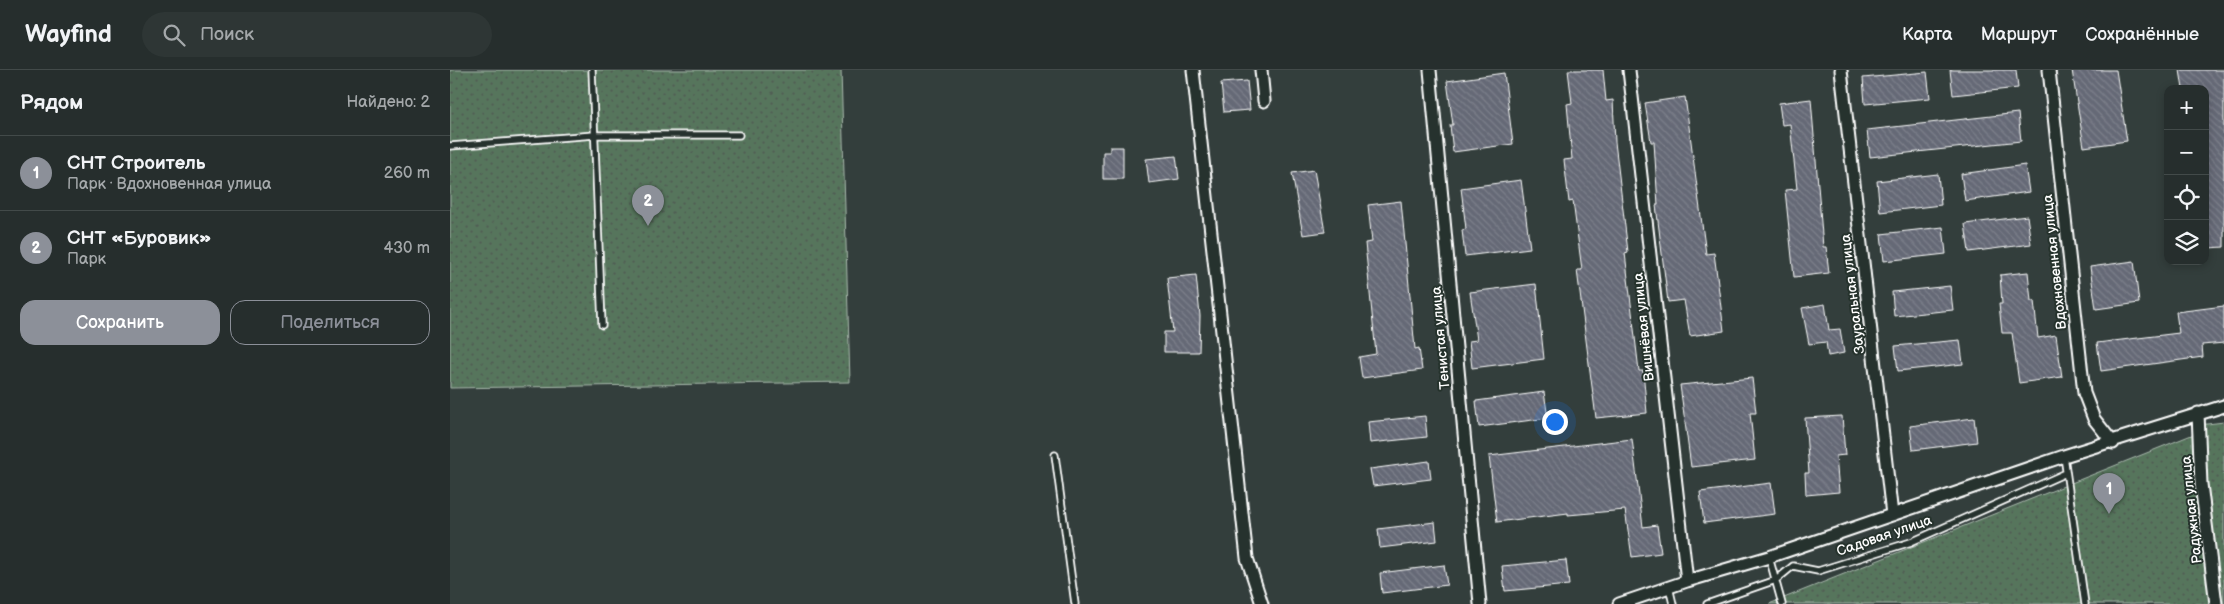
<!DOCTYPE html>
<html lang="ru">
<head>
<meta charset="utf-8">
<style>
	:root { --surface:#262e2d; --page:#2e3635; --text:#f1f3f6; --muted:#a4a8aa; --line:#424a49; --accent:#8c9099 }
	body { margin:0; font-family:"Balsamiq Sans",sans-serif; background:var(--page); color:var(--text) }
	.controls { position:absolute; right:15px; top:15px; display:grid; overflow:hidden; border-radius:10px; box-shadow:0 2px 8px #0003 }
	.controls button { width:45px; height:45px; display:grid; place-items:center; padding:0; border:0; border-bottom:1px solid var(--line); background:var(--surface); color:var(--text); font:25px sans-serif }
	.you { position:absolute; left:1104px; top:351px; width:18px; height:18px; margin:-12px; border:4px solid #fff; border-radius:50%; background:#1a73e8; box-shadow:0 0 0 8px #1a73e833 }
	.badge { display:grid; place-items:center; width:32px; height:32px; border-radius:50%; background:var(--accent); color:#fff; font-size:16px; font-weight:700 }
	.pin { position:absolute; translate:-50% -41px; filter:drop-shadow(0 1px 2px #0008) }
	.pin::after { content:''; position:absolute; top:26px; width:18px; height:15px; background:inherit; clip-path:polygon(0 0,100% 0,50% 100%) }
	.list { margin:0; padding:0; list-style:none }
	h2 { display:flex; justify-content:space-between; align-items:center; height:65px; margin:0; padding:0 20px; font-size:21px }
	h2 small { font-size:16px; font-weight:400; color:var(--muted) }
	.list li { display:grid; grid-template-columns:32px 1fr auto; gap:15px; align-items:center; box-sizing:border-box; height:75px; padding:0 20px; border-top:1px solid var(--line) }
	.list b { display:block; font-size:19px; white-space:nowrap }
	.list p { margin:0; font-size:16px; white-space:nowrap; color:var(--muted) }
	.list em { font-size:16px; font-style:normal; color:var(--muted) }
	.actions { display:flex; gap:10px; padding:15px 20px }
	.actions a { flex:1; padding:11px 0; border:1px solid var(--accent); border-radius:15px; text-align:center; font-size:18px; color:var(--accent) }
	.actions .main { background:var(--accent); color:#fff }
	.icon { flex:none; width:28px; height:28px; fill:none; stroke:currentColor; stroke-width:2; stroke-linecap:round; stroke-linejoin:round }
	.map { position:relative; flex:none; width:1774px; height:534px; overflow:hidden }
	header { display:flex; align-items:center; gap:30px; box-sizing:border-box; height:70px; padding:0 25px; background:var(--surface); border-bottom:1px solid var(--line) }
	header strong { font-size:24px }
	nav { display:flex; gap:28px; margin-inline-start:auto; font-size:18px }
	.search { width:350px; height:45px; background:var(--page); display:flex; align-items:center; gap:12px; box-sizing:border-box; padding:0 18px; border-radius:28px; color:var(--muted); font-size:19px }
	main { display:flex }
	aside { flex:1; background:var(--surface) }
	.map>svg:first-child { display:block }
	.grass { fill:url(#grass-dots); stroke:#aabaae }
	.building { fill:url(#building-back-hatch); stroke:#fff }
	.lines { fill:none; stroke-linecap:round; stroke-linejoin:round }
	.service-casing { stroke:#fff; stroke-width:9 }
	.minor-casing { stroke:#fff; stroke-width:15 }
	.service { stroke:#26332d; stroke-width:5.5 }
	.minor { stroke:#26332d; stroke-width:11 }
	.labels { text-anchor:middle; stroke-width:4; stroke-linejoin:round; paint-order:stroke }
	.street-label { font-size:14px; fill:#fff; stroke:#26332d }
</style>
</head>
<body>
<header>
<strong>Wayfind</strong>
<div class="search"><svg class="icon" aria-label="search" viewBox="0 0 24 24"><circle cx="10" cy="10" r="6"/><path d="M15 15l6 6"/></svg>Поиск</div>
<nav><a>Карта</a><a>Маршрут</a><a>Сохранённые</a></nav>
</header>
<main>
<aside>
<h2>Рядом<small>Найдено: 2</small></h2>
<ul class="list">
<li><span class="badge">1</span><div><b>СНТ Строитель</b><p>Парк · Вдохновенная улица</p></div><em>260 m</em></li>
<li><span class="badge">2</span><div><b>СНТ «Буровик»</b><p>Парк</p></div><em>430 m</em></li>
</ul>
<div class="actions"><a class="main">Сохранить</a><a>Поделиться</a></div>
</aside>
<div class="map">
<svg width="1774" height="534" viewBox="0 0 1774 534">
	<defs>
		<pattern id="grass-dots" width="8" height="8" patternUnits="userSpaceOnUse" patternTransform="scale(1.25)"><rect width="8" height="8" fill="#56745c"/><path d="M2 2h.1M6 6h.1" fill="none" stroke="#505c52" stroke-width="1.8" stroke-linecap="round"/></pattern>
		<pattern id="building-back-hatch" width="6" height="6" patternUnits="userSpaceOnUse" patternTransform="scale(1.25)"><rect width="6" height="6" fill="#656976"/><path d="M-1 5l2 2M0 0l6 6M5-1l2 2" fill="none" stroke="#7c808b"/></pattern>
	</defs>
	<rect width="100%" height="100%" fill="#333e3c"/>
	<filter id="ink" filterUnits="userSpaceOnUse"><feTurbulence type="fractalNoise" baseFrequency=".02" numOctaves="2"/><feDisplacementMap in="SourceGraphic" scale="10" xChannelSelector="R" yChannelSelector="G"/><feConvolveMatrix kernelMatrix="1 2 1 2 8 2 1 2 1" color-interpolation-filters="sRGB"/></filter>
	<g filter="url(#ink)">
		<path class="grass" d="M0,0H391L400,312L0,318Z
			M1774,352V534H1319L1749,362V355Z"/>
		<path class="building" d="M1118,0H1153L1156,31L1163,30L1165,72L1178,182L1175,183L1189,301H1193L1197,343L1146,348L1127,200H1132L1123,131L1119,132L1114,90L1122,89L1117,34L1122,33Z
			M1500,0H1566L1568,18L1503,25Z
			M1622,0H1666L1677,71L1634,77Z
			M1730,0H1774V177L1758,178L1755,146V19H1733Z
			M1477,2L1480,28L1415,34L1413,8Z
			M1054,3L1063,74L1003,82L1000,55H1003L997,11Z
			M797,11L800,40L774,42L771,13Z
			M1235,27L1256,184L1264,183L1274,261L1240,266L1234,230L1218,232L1206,135H1208L1204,72H1201L1195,33Z
			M1361,29L1373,177H1376L1379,203L1344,207L1335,120L1347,119L1340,54L1332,55L1329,33Z
			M1568,43L1571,71L1420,87L1417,60Z
			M660,77H673V109H653V82H660Z
			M726,86L729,109L699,113L696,89Z
			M1575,95L1579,122L1515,131L1511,104Z
			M864,100L875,162L853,165L842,103Z
			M1488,104L1491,135L1430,142L1427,111Z
			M1071,110L1080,178L1015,186L1012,160L1016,159L1011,118Z
			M951,131L965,279L969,278L972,300L912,308L909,287L926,284L915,173L922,172L918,135Z
			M1577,146L1581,174L1519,182L1515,154Z
			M1493,157L1496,184L1434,191L1431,164Z
			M1684,191L1689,233L1646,239L1640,197Z
			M1578,202L1581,231H1584L1588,268L1606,265L1612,307L1569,313L1562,263H1552L1549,234H1552L1550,205Z
			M746,205L750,246L749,282H714V262H723L717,208Z
			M1086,214L1094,289L1022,298L1019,271L1027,270L1020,222Z
			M1500,216L1503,240L1444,246L1442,222Z
			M1375,234L1379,260L1390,259L1394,283L1378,286L1376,272L1359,274L1352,238Z
			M1774,236V273L1752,275L1753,287L1651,301L1647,273L1729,263L1726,242Z
			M1510,270L1513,294L1448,301L1445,276Z
			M1302,308L1306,343H1300L1305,390L1241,397L1230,315Z
			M1094,322L1098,348L1029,357L1026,331Z
			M975,346L977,367L920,373L918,352Z
			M1392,346L1395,385L1386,386L1389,422L1356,425L1355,403H1359L1355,348Z
			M1524,348L1527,372L1463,380L1460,356Z
			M1182,369L1193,457L1207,455L1211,483L1182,487L1175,440L1118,445V443L1047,452L1039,386Z
			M979,391L981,409L923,416L920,399Z
			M1321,413L1325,444L1254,453L1250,422Z
			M985,452L987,471L930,478L928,459Z
			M1116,490L1119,515L1055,521L1052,496Z
			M994,495L997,515L932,523L930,503Z"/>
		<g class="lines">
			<defs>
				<path id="service" d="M142,0L152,255
					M0,76L145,65H289
					M605,385L625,534
					M1614,386L1635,534
					M1319,487L1332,534
					M1219,517L1223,534
					M1257,534L1326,510L1343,496L1368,501L1461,472L1616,403"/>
				<path id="minor" d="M743,0L797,488L812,534
					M811,0L814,31
					M980,0L1030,534
					M1179,0L1237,511
					M1391,0L1442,445
					M1599,0L1634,323L1644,349L1663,373
					M1748,343L1751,414L1766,534
					M1169,534L1237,511L1319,487L1614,386L1774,336"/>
			</defs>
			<use href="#service" class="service-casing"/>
			<use href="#minor" class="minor-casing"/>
			<use href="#service" class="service"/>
			<use href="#minor" class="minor"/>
		</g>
	</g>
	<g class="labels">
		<g class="street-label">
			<text transform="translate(1604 192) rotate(-96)" y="5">Вдохновенная улица</text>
			<text transform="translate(1402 224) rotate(-97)" y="5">Зауральная улица</text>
			<text transform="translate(1193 257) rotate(-96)" y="5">Вишнёвая улица</text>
			<text transform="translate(990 268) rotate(-95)" y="5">Тенистая улица</text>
			<text transform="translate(1741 440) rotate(-96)" y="5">Радужная улица</text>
			<text transform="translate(1434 465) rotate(-19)" y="5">Садовая улица</text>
		</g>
	</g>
</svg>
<div class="controls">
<button>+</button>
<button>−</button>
<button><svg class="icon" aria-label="locate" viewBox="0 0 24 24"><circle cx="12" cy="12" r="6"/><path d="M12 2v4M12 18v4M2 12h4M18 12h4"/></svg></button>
<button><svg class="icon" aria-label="layers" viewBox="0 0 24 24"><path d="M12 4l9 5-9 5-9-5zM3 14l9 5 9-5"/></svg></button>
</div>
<div class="you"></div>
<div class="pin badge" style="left:1659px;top:444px">1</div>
<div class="pin badge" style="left:198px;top:156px">2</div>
</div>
</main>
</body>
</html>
